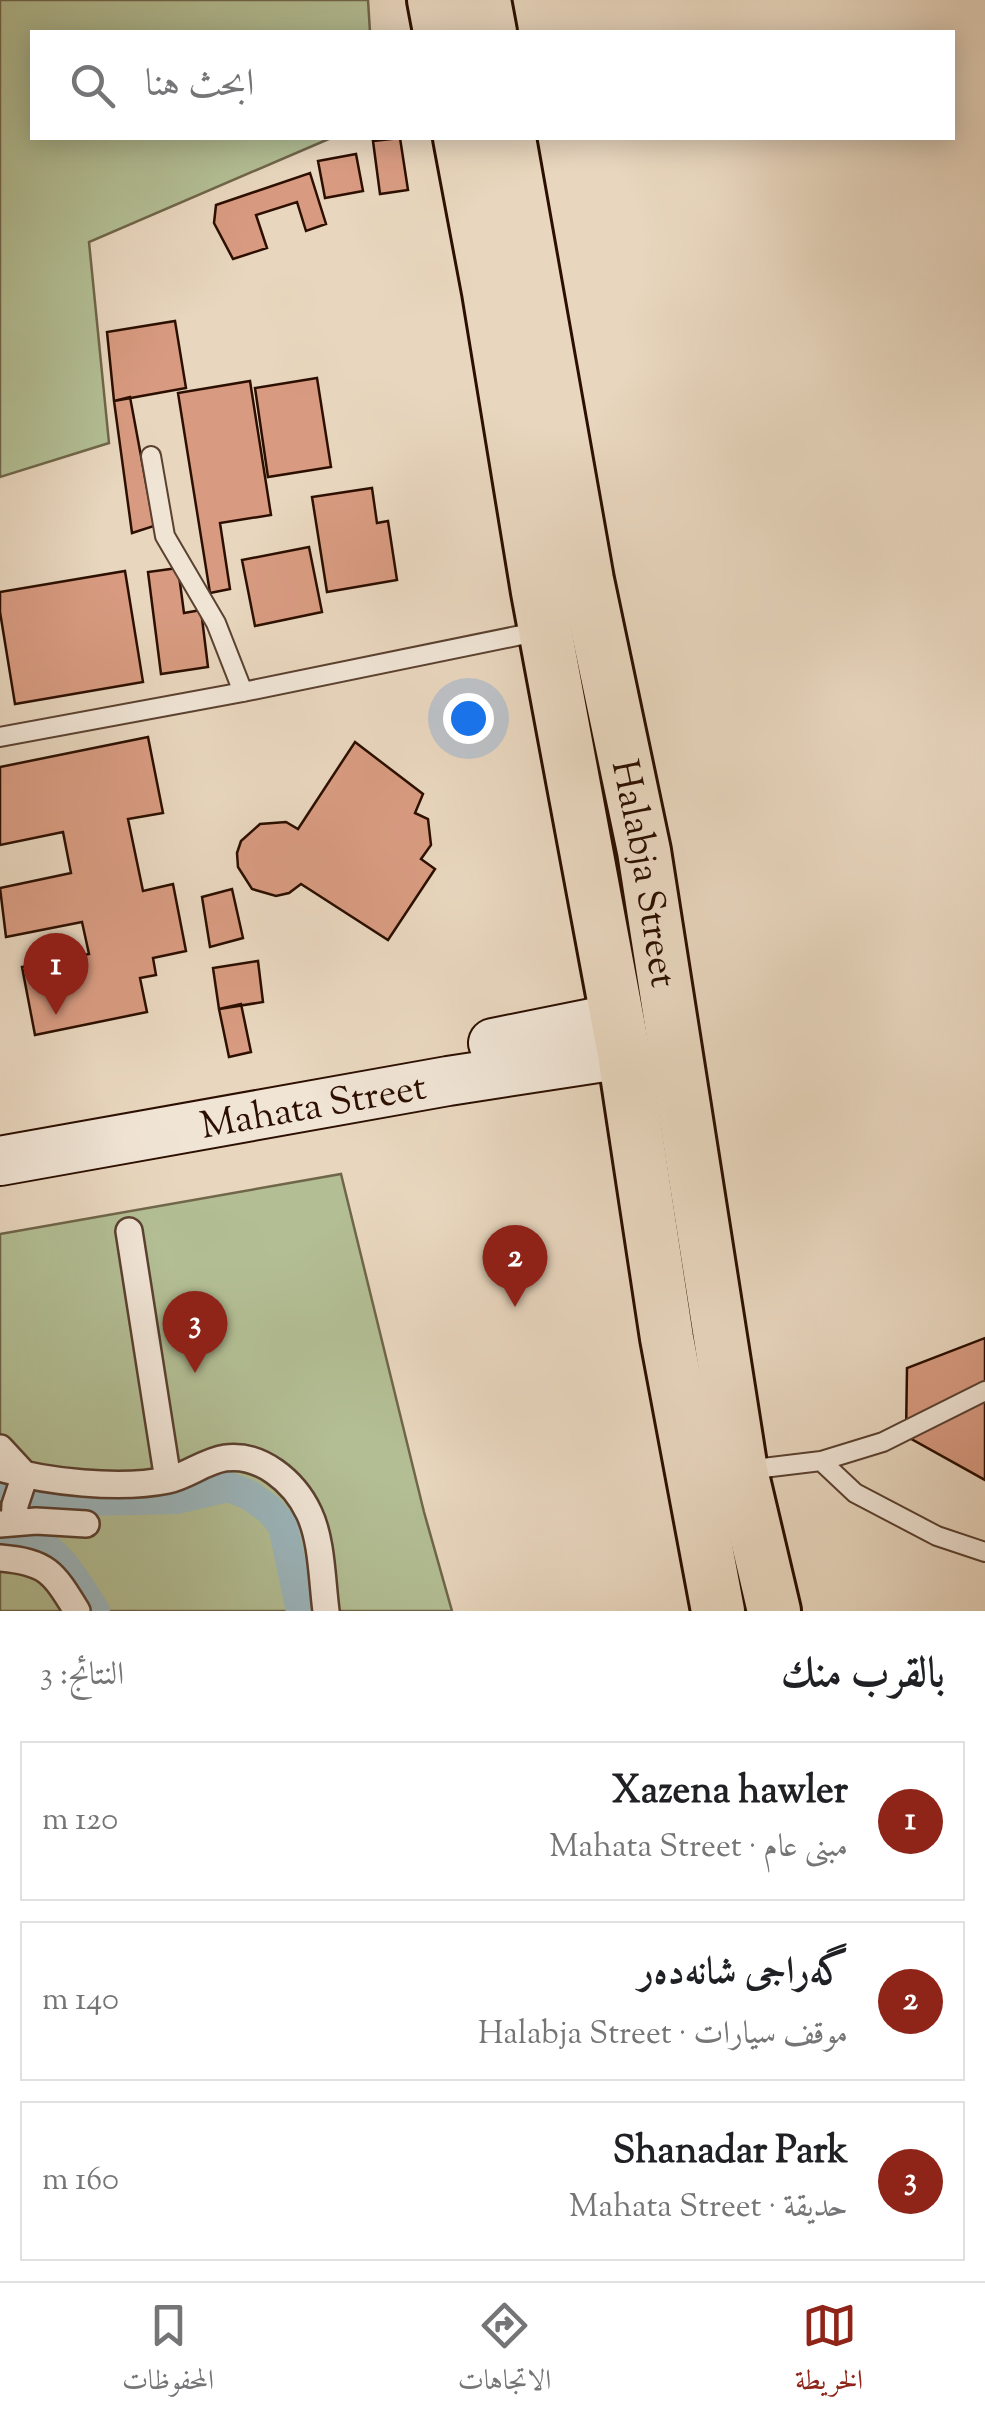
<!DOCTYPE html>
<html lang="ar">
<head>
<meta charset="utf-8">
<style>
	:root { --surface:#fff; --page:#f6f6f6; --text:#202124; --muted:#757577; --line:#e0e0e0; --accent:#8f2418 }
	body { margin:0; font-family:"Sorts Mill Goudy",Amiri,serif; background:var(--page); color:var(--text); direction:rtl }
	.you { position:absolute; left:468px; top:718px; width:35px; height:35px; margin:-25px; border:8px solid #fff; border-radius:50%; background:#1a73e8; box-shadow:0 0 0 15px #1a73e833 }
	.badge { display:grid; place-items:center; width:65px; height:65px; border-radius:50%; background:var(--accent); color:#fff; font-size:32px; font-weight:700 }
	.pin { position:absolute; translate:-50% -82px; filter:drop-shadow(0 2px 5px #0008) }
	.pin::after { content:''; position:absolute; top:52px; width:35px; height:30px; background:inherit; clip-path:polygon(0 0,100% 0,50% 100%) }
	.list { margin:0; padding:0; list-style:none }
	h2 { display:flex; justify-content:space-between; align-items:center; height:130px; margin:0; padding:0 40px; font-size:42px }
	h2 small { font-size:32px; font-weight:400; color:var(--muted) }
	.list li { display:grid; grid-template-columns:65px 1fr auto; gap:30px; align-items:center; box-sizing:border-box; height:160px; margin:0 20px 20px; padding:0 20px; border:2px solid var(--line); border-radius:0px }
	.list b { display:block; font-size:38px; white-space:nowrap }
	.list p { margin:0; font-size:32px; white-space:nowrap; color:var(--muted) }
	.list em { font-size:32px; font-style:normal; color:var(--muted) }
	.icon { flex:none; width:55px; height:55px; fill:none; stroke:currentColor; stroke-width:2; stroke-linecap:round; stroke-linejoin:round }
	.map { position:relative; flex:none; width:985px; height:1611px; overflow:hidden; direction:ltr }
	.search { position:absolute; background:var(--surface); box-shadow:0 5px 25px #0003; left:30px; right:30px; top:30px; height:110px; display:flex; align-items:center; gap:25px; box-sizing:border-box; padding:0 35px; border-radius:0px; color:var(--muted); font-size:38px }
	.sheet { height:670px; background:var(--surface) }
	nav { display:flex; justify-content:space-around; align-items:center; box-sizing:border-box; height:140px; border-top:2px solid var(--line); background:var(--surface); font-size:28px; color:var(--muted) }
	nav a { display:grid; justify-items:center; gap:5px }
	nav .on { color:var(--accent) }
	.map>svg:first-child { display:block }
	.green { fill:#b3be94; stroke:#70664a; stroke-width:2.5 }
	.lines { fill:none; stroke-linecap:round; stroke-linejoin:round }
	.canal { stroke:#9cb6bc; stroke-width:30 }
	.building { fill:#d89b81; stroke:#2c0f00; stroke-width:2.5 }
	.service-casing { stroke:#5b4130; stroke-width:22 }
	.pedestrian-casing { stroke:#5b4130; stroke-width:30 }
	.secondary-casing { stroke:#2c0f00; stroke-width:52 }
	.primary-casing { stroke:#2c0f00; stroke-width:58 }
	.service { stroke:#f0e4d5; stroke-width:18 }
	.pedestrian { stroke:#f0e4d5; stroke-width:25 }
	.secondary { stroke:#f0e4d5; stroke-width:48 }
	.primary { stroke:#e8d6be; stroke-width:52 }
	.labels { text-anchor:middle; stroke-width:8; stroke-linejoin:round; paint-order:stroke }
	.street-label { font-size:38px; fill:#2c0f00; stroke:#f0e4d5 }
</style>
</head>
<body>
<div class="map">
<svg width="985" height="1611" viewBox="0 0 985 1611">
	<rect width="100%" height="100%" fill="#e8d6be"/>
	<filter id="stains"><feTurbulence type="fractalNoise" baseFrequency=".002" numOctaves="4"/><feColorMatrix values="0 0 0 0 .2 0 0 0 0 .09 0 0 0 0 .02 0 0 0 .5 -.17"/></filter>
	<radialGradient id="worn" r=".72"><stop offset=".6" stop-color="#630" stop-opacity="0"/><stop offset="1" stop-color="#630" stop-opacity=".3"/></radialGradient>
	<path class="green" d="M0,0H368L370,32H32V138H331L89,242L109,443L0,477Z
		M341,1174L424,1512L452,1611H0V1234Z"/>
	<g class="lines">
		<path class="canal" d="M0,1485L90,1501L177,1499L229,1487L249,1495L270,1510L283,1526L301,1611
			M0,1539C9,1538 23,1537 32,1540C59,1549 80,1588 95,1611"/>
	</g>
	<path class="building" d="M400,138L408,190L380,194L373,141Z
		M356,154L363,191L325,198L318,161Z
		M310,173L326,224L306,231L297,202L256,215L267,248L233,259L214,223L216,205Z
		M175,321L186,388L114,401L107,332Z
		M317,378L331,467L268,477L255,388Z
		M250,381L271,515L220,523L230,589L210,593L178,393Z
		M130,397L154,526L132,533L114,401Z
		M372,488L377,523L388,521L397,580L327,592L312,497Z
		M309,547L322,612L255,626L242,560Z
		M178,568L184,613L201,610L208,667L161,674L148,572Z
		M125,571L143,682L15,704L0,612V592Z
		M148,737L163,813L128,819L143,891L173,884L186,951L153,958L156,975L140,978L147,1012L35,1035L22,967L89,954L82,922L6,937L0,888L71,873L63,832L0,845V767Z
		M355,742L423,794L415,813L428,819L431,845L421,859L435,869L388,940L301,884L289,893L276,896L252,889L238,867L237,853L241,841L260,824L286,822L298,829Z
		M232,889L243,938L210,947L202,897Z
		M258,961L263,1002L219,1009L213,968Z
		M241,1004L251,1052L229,1057L219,1009Z
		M985,1338V1480L906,1436L907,1368Z"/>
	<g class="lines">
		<defs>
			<path id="service" d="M151,456L165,536L216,623L243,692
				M0,737L243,692L541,631
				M821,1461L855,1493L937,1536L985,1552
				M746,1470L821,1461L883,1442L985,1391"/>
			<path id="pedestrian" d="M129,1231L168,1480
				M0,1448L25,1475L15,1505L14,1523
				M0,1468C46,1482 120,1490 168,1480C187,1476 205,1461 225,1458C260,1453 294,1481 309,1513C322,1540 322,1581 326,1611
				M0,1524L36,1521L86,1524
				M0,1558C47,1562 53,1572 77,1611"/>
			<g id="secondary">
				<path d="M493,1043L617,1018"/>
				<path id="s1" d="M0,1161L448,1081L624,1054"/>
			</g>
			<g id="primary">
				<path d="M434,0L440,32"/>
				<path d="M484,0L490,32"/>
				<path d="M460,138L489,292L538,592L624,1054L667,1338L718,1611"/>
				<path id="s2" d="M509,138L587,580L644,851L741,1471L774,1611"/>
			</g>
		</defs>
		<use href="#service" class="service-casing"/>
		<use href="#pedestrian" class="pedestrian-casing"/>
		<use href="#secondary" class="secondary-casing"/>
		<use href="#primary" class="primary-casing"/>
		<use href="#service" class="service"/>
		<use href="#pedestrian" class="pedestrian"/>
		<use href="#secondary" class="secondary"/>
		<use href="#primary" class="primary"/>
	</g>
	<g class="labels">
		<g class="street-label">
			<text dy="13" stroke="none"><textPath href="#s2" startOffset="748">Halabja Street</textPath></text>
			<text dy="13" stroke="none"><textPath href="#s1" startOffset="318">Mahata Street</textPath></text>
		</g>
	</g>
	<rect width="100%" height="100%" filter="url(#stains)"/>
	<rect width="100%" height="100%" fill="url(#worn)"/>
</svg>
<div class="you"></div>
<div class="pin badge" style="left:56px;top:1015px">1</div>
<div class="pin badge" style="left:515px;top:1307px">2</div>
<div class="pin badge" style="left:195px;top:1373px">3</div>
<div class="search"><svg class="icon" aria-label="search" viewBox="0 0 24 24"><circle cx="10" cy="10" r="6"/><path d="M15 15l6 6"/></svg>ابحث هنا</div>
</div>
<section class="sheet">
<h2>بالقرب منك<small>النتائج: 3</small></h2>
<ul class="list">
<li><span class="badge">1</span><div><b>Xazena hawler</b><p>مبنى عام · Mahata Street</p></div><em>120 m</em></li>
<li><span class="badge">2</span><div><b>گەراجی شانەدەر</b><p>موقف سيارات · Halabja Street</p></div><em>140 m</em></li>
<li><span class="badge">3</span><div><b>Shanadar Park</b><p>حديقة · Mahata Street</p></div><em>160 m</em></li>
</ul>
</section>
<nav>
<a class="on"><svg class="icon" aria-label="map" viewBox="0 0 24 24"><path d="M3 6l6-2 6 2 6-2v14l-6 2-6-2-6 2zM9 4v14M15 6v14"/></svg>الخريطة</a>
<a><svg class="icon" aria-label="directions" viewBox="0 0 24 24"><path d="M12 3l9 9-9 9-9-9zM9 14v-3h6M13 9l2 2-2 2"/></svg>الاتجاهات</a>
<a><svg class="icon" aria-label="saved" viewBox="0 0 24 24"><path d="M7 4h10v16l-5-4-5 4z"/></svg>المحفوظات</a>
</nav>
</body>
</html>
